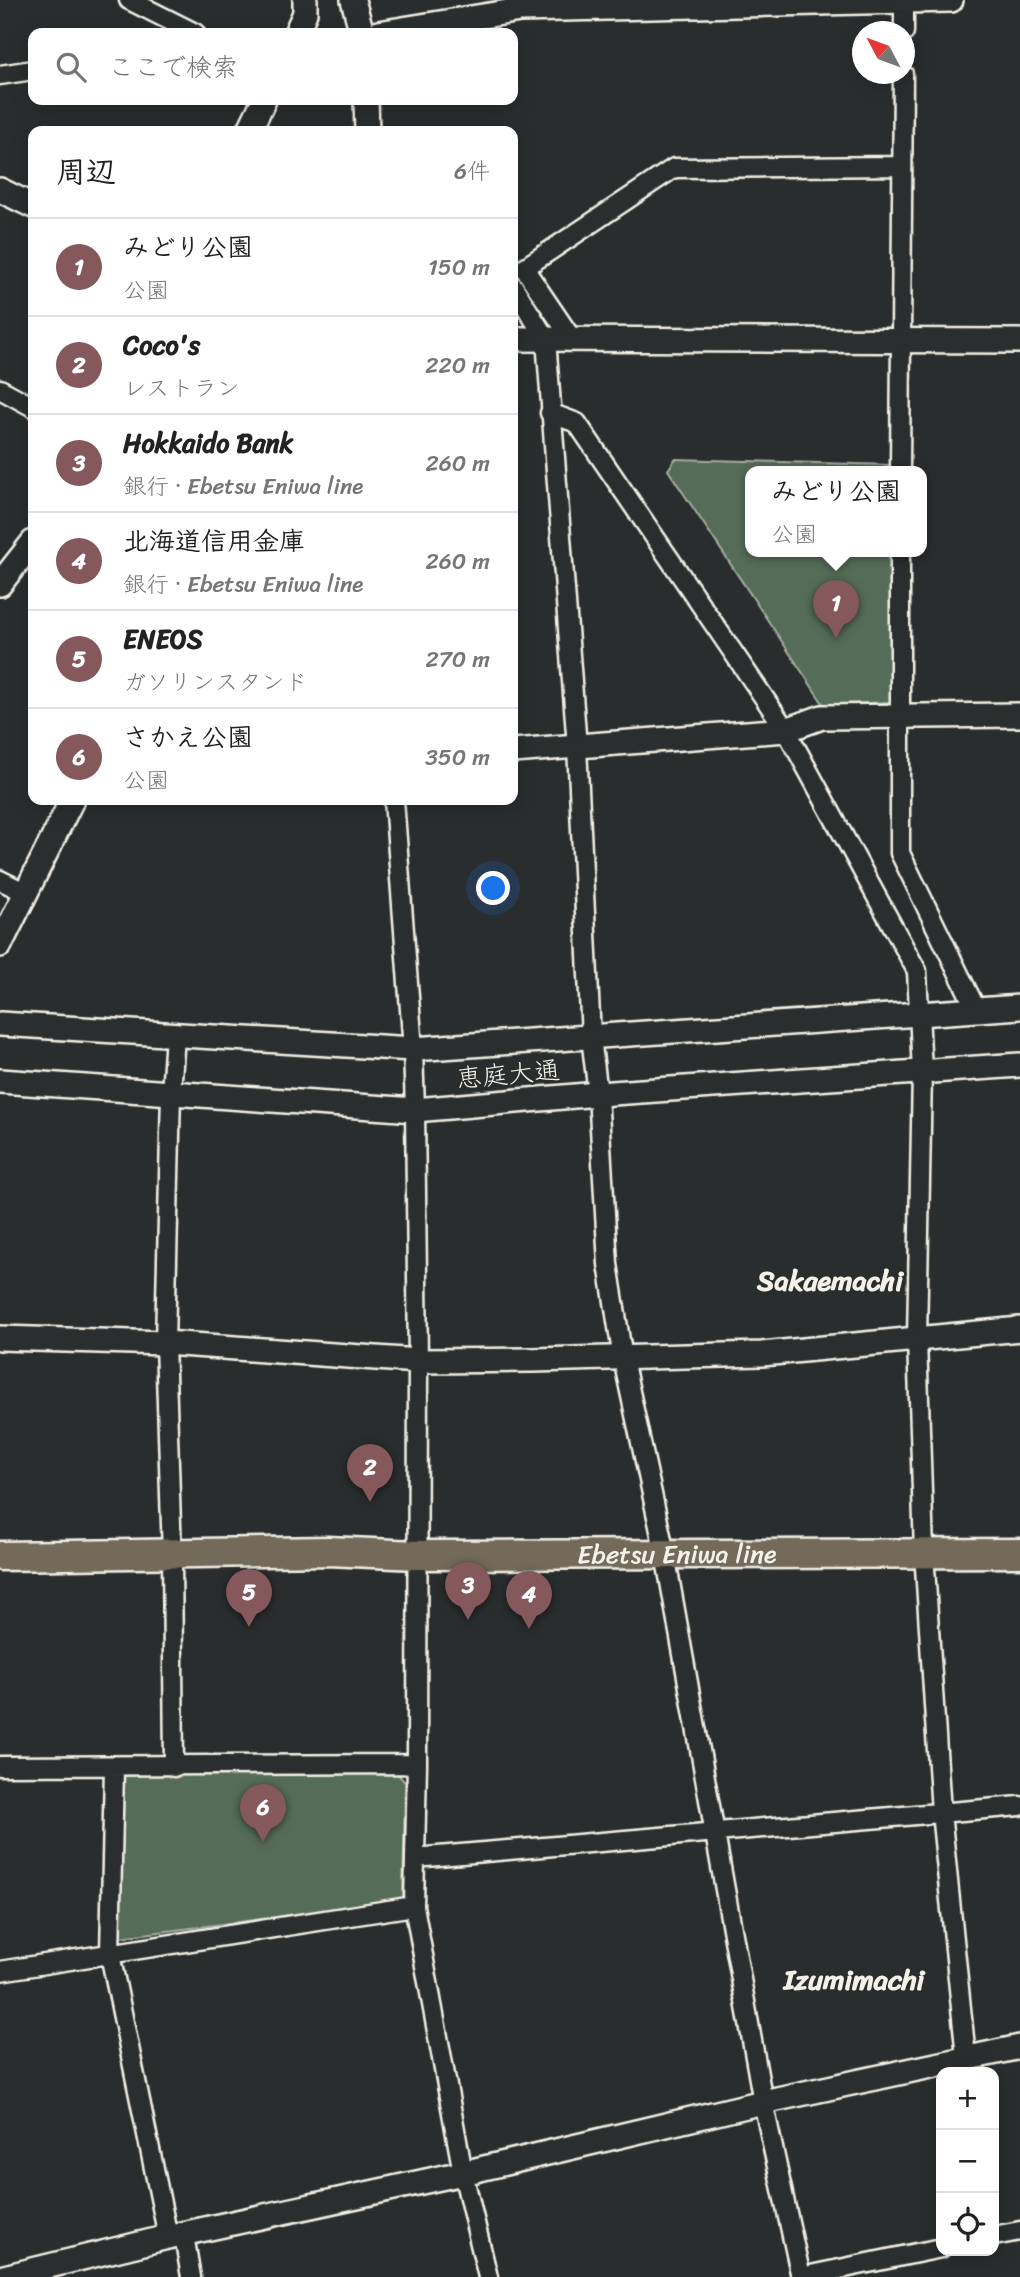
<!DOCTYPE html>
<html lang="ja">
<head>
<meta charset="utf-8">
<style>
	:root { --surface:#fff; --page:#f2f2f2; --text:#222; --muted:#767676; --line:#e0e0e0; --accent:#85585c }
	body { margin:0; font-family:Sriracha,"Klee One",sans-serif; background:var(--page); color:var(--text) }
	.controls { position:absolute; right:21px; bottom:21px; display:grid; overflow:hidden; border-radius:14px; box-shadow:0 4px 18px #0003 }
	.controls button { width:63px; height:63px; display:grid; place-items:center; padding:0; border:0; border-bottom:2px solid var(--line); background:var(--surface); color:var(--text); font:35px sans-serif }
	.compass { position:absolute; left:852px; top:21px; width:63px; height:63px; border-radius:50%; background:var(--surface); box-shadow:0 4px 18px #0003; rotate:311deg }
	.you { position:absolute; left:494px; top:889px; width:24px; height:24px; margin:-18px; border:5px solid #fff; border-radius:50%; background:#1a73e8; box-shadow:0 0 0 10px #1a73e833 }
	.badge { display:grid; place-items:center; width:46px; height:46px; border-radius:50%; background:var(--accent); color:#fff; font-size:23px; font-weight:700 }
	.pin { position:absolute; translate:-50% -58px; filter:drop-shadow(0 2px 4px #0008) }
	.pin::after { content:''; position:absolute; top:37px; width:24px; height:21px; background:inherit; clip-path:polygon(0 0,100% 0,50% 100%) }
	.popup { position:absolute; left:745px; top:466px; width:182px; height:91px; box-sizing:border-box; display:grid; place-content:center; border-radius:14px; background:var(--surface); filter:drop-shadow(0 2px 5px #0005); font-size:23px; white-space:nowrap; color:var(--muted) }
	.popup b { font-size:26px; color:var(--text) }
	.popup::after { content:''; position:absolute; left:50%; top:100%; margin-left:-14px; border:14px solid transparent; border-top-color:var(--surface) }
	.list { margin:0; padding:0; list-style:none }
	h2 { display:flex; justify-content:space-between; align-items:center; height:91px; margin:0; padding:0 28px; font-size:30px }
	h2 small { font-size:23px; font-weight:400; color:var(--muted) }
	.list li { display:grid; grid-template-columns:46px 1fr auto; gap:21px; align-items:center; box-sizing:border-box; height:98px; padding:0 28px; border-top:2px solid var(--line) }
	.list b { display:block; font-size:26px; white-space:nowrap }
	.list p { margin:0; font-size:23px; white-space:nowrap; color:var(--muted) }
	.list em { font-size:23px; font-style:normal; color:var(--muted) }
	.icon { flex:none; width:38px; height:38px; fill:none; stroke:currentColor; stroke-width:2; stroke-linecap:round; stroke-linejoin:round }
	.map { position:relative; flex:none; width:1020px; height:2277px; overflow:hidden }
	.search { position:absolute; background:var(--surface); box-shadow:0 4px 18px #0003; left:28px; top:28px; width:490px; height:77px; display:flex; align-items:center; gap:18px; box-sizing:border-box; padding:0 24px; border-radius:14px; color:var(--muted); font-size:26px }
	.panel { position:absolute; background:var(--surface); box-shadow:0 4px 18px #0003; left:28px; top:126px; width:490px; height:679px; border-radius:14px }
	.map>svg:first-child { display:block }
	.green { fill:#556c59; stroke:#a4aea0; stroke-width:2 }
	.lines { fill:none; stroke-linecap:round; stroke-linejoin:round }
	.minor-casing { stroke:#f4f1e8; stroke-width:23 }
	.tertiary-casing { stroke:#f4f1e8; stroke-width:28 }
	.primary-casing { stroke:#f4f1e8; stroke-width:33 }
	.minor { stroke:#2a2d2e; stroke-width:18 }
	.tertiary { stroke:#2a2d2e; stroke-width:23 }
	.primary { stroke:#736b5a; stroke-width:28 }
	.labels { text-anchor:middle; stroke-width:5; stroke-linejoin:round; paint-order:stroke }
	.street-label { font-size:26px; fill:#f4f1e8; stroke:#2a2d2e }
	.neighbourhood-label { font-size:28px; font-weight:bold; fill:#f4f1e8; stroke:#2a2d2e }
</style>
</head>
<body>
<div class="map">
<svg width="1020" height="2277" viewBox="0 0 1020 2277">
	<rect width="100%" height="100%" fill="#2a2d2e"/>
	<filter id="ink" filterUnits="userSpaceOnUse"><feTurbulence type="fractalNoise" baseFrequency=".0143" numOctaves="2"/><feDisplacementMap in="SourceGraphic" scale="14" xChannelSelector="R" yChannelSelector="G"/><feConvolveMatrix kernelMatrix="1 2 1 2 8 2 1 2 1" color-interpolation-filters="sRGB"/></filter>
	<g filter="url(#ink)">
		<path class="green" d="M675,459L892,465V472H750V552H893L891,702L824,705L668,470Z
			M396,1772L405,1782L403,1901L120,1937L124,1775Z"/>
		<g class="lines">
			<defs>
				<path id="minor" d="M129,0L195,33
					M904,32V1
					M0,75L33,70
					M513,286L546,339L577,747L591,1037L598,1094L608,1264L623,1359L665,1554L763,2102L801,2277L941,2248
					M572,339L524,268L674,168L901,166
					M0,389L33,407
					M550,413L577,423L786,730L917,971L922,1072L917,1339L924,1552L941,1812L966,2057
					M900,472L903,74
					M900,552V853L976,1009
					M394,800L413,1049L415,1110L418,1361L417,1764L414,1906L463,2173L488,2277
					M0,880L26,893
					M0,1766L417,1764
					M114,1767L110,1954L168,2237
					M174,1767L172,1555L165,1343L171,1093L175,1036
					M415,1858L1020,1806
					M0,1971L414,1906
					M184,2235L191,2277
					M994,2236L1020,2231"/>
				<path id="tertiary" d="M353,0L362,33
					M296,33L305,13V0
					M378,33L520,10L951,0
					M366,100L367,131
					M249,131L264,100
					M0,190L33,206
					M513,339L1020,341
					M0,584L33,542
					M513,751L786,730L822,717L1020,715
					M0,945L72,800
					M0,1024L413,1049L1020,1007
					M0,1081L415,1110L598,1094L1020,1065
					M0,1338L165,1343L418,1361L533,1360L762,1354L1020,1329
					M4,2277L168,2237L463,2173L763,2102L1020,2047"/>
				<g id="primary">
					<path id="s1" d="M0,1556L328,1551L417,1555L1020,1553"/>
				</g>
			</defs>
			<use href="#minor" class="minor-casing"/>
			<use href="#tertiary" class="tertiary-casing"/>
			<use href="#primary" class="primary-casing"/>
			<use href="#minor" class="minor"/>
			<use href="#tertiary" class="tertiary"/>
			<use href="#primary" class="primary"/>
		</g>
	</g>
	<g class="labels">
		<g class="street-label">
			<text transform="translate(508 1074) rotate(-5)" y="9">恵庭大通</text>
			<text dy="9" stroke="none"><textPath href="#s1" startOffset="677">Ebetsu Eniwa line</textPath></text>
		</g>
		<g class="neighbourhood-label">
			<text x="830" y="1290">Sakaemachi</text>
			<text x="854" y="1989">Izumimachi</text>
		</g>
	</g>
</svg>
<div class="controls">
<button>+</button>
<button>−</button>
<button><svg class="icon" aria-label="locate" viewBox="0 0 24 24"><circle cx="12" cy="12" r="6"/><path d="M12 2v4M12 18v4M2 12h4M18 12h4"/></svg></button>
</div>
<svg class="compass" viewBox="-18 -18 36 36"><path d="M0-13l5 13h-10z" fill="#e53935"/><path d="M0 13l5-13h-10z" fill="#767676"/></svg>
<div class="you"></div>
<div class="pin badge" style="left:836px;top:638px">1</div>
<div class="popup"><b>みどり公園</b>公園</div>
<div class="pin badge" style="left:370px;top:1502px">2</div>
<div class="pin badge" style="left:468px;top:1620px">3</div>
<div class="pin badge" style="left:529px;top:1629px">4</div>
<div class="pin badge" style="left:249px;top:1627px">5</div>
<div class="pin badge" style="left:263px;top:1842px">6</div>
<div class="search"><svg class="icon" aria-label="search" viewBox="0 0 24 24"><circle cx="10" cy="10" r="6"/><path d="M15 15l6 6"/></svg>ここで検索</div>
<section class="panel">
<h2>周辺<small>6件</small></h2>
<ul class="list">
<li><span class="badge">1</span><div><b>みどり公園</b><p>公園</p></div><em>150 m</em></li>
<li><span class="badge">2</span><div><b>Coco's</b><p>レストラン</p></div><em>220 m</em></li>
<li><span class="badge">3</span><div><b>Hokkaido Bank</b><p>銀行 · Ebetsu Eniwa line</p></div><em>260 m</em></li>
<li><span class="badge">4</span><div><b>北海道信用金庫</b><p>銀行 · Ebetsu Eniwa line</p></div><em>260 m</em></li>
<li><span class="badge">5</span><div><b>ENEOS</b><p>ガソリンスタンド</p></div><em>270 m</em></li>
<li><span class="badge">6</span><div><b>さかえ公園</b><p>公園</p></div><em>350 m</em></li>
</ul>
</section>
</div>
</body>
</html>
